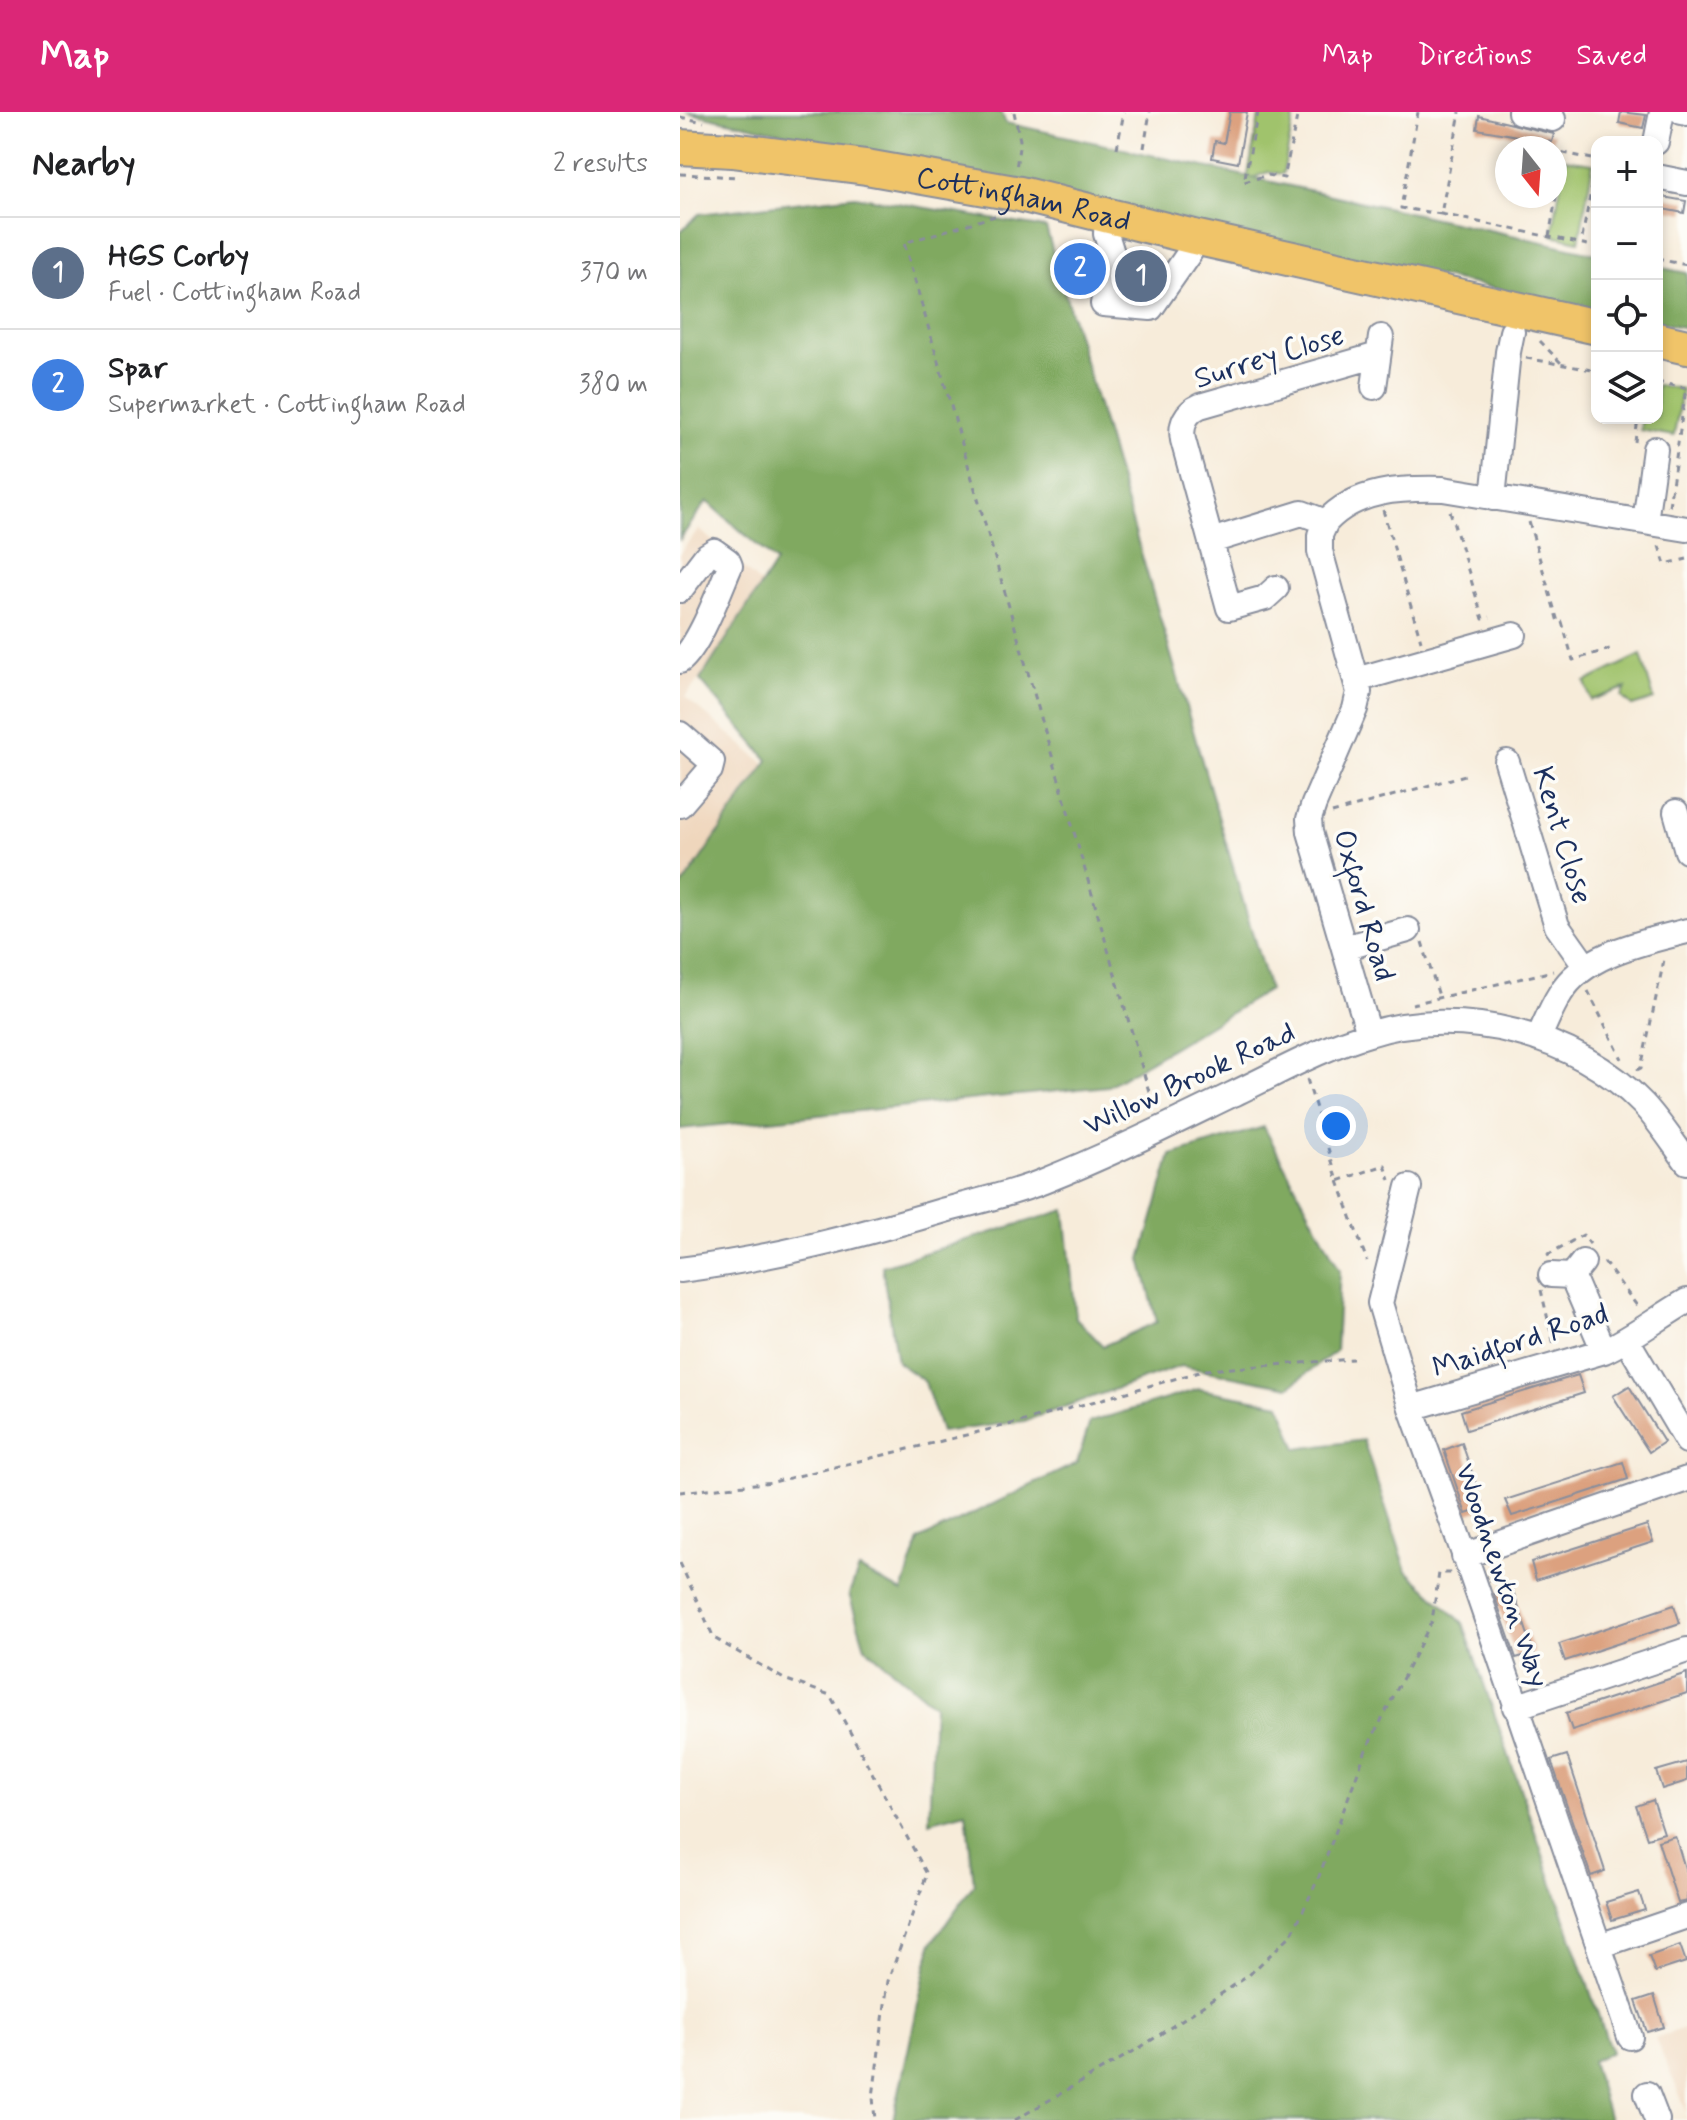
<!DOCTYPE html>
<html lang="en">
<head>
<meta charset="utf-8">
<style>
	:root { --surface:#fff; --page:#f6f6f6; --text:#202124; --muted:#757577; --line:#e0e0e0; --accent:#db2777 }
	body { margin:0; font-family:Mynerve,sans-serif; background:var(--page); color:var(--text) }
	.controls { position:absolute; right:24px; top:24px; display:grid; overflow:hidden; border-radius:16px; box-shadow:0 4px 12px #0003 }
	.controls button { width:72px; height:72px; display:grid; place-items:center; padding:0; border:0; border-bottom:2px solid var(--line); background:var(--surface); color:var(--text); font:40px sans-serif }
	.compass { position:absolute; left:815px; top:24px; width:72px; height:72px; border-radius:50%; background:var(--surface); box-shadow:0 4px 12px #0003; rotate:163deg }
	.you { position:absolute; left:656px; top:1014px; width:28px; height:28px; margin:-20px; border:6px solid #fff; border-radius:50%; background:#1a73e8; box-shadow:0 0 0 12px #1a73e833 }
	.badge { display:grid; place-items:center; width:52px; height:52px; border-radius:50%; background:var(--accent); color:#fff; font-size:26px; font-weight:700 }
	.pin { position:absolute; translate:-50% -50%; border:4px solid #fff; box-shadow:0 2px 8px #0006 }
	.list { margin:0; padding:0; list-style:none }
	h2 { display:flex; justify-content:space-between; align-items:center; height:104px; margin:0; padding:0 32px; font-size:34px }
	h2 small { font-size:26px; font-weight:400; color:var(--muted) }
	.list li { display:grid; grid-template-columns:52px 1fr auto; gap:24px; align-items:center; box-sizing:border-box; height:112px; padding:0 32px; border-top:2px solid var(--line) }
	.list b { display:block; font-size:30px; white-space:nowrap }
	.list p { margin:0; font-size:26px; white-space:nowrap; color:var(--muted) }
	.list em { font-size:26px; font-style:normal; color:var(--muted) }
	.icon { flex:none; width:44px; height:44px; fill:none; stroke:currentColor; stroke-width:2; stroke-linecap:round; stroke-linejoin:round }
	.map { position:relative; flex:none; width:1007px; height:2008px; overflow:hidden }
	header { display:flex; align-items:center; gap:48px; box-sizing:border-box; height:112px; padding:0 40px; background:var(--accent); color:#fff }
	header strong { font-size:38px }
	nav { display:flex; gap:44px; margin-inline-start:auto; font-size:28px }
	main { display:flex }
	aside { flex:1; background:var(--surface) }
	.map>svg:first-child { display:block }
	.built { fill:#efd6bc }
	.green { fill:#a0c36c; stroke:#5e7965; stroke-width:2 }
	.forest { fill:#80a960; stroke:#4e6c5f; stroke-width:2 }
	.building { fill:#dca17f }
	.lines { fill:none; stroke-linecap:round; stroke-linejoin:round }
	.minor-casing { stroke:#898e9c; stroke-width:28 }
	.highway-casing { stroke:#898e9c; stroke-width:38 }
	.path { stroke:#898e9c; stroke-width:3; stroke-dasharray:6 6; stroke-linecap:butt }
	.minor { stroke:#fff; stroke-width:24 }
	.highway { stroke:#f0c469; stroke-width:34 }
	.labels { text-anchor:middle; stroke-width:7; stroke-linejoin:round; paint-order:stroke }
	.street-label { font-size:30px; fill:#1b2f5e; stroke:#fdfcf7 }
</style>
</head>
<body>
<header>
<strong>Map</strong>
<nav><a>Map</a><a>Directions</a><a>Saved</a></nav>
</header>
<main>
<aside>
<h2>Nearby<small>2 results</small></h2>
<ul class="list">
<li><span class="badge" style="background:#5c6f8a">1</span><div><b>HGS Corby</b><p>Fuel · Cottingham Road</p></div><em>370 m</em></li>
<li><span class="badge" style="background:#3f7fe0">2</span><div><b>Spar</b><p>Supermarket · Cottingham Road</p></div><em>380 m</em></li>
</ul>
</aside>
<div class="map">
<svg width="1007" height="2008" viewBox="0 0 1007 2008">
	<rect width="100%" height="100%" fill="#fdfcf7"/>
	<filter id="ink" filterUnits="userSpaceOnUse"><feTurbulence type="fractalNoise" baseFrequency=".0125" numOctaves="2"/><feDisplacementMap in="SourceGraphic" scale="16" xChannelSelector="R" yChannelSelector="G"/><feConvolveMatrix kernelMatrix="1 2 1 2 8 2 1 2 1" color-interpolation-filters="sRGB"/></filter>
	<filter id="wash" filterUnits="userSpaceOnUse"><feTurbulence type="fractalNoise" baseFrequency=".006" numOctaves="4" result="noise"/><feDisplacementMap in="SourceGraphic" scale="32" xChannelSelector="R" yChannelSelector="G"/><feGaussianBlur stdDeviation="1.8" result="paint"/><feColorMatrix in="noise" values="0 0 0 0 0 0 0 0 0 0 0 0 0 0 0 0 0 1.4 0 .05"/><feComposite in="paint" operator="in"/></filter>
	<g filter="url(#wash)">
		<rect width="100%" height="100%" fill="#f7ecda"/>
		<path class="built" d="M19,417L89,479L5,585L104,668L0,798V441Z
			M1007,1915V2000L975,1926Z"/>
		<path class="green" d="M580,0H615L603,62L588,60L567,68Z
			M885,47L913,51L899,129L872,123Z
			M977,273L1002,277L994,324L960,318L962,306H977Z
			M961,543L974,587L952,594L942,585L946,576L911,588L905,570Z"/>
		<path class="forest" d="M6,0H321L326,11L917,142V199Z
			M175,84L366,116L589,878L428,974L0,1017V777L88,648L20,568L96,450L27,389L0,427V120L19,102Z
			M977,155L1007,161V216L977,210Z
			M584,1015L660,1158L656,1239L609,1275L501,1254L344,1309L261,1320L245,1270L217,1250L202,1154L385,1098L396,1206L423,1234L477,1210L461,1147L491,1043Z
			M519,1277L600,1292L617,1337L683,1328L727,1459L783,1511L931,1940L912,1949L929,2008H213L251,1833L294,1772L286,1700L249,1710L254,1593L185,1535L169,1482L179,1457L222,1480L239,1428L397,1351L410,1310Z"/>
		<g id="blocks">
			<path class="building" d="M550,0H567L558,51L532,46L535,29L544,31Z
				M941,0L966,3L963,16L939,11Z
				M799,4L874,22L872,30L797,17Z
				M977,84L1006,89L1004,101L977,96Z
				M898,1263L904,1281L787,1318L781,1299Z
				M949,1274L984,1330L969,1340L933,1284Z
				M782,1331L804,1396L786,1402L764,1338Z
				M943,1350L948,1367L874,1391L832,1404L825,1388Z
				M967,1413L973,1430L856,1468L851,1450Z
				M832,1476L854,1541L836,1546L814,1482Z
				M994,1493L1000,1511L885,1549L879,1532Z
				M1007,1561V1581L892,1618L886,1601Z
				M887,1643L925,1759L911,1764L871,1648Z
				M1007,1650V1669L982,1677L976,1659Z
				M973,1688L984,1721L967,1726L956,1694Z
				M995,1724L1007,1763V1789L998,1791L978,1729Z
				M959,1780L965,1798L932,1808L926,1790Z
				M1000,1833L1006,1850L975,1860L969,1844Z
				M974,1883L984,1915L967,1920L956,1889Z"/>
		</g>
	</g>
	<g filter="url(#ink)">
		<use href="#blocks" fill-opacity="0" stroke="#898e9c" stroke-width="2"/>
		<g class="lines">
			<defs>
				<path id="minor" d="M840,0L873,7
					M1002,0L1007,1
					M976,30L982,0
					M977,65L1007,71
					M427,104L426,122L432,141L423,192L471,196L510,140L514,125
					M694,275L701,225
					M813,386L828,240L832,220
					M646,410L640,423V439L679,580L675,597L634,692L629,707L630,720L689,922
					M965,410L975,337
					M531,429L622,401L646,410C676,377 722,376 763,377L1007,417
					M596,476L585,486L549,496L503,328C500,312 506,300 520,294L698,243
					M0,478L26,444L34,439L48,449L50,454C39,479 20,533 0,549
					M676,568L834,523
					M0,622L32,650L30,658L0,693
					M827,650L877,814L906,855
					M996,700L1007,739
					M664,836L728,818
					M858,927C865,912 871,896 880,882C904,841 965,830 1007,819
					M729,1075L700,1191L731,1296L791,1461L950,1925
					M0,1158C90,1147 178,1124 265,1098C298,1089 332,1082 364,1069C427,1044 489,1013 551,983C596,962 640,936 689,922C780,893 897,922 963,992C979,1009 993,1031 1007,1050
					M871,1163L892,1164L903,1150
					M892,1164L924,1239
					M947,1228L1007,1329
					M731,1296L924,1239C953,1226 979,1205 1007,1189
					M784,1444L1007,1367
					M835,1595L1007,1538
					M919,1834L1007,1804
					M967,1982L977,2008"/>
				<g id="highway">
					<path id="s1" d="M0,35L52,38L186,55L340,82L514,125L917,215"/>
					<path d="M977,228L1007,235"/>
				</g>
			</defs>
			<use href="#minor" class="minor-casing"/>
			<use href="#highway" class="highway-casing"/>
			<path class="path" d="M334,0L340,28L336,57
				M578,0L564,70L588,63L604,66L618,0
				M738,0L721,96L761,102L780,0
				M0,5L24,10
				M437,36L444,0
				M464,36L470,0
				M0,62L59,65
				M761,102L917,135
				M315,104L224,131L474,997
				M869,125L884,41L917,48L901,131
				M977,147L1007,153
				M860,229L882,252
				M846,246L917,259
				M977,270L1005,276
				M955,330L958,306
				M989,394L1006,276
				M703,398L741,529
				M770,399L803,507L810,505
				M849,410L878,510H882L893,548L933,536
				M979,434L985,452L1007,447
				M652,701L785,663
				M742,830L759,884
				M908,879L942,947
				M732,892L873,859
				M957,958L961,956L985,843
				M627,967L658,1069L705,1053L710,1068
				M658,1069L687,1149
				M867,1143L903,1123L910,1132
				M924,1150L958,1195
				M861,1178L874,1233
				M0,1380L93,1370L344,1309L526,1258L673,1247
				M0,1451L34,1526L104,1567L150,1583L247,1762L208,1869L193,1985L195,2008
				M335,2008L461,1935L568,1864L612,1822L638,1767L686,1638L752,1509L759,1461H771"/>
			<use href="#minor" class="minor"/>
			<use href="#highway" class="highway"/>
		</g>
	</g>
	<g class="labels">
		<g class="street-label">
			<text dy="10" stroke="none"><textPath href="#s1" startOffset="348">Cottingham Road</textPath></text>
			<text transform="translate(589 244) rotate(-17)" y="10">Surrey Close</text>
			<text transform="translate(883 723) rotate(73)" y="10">Kent Close</text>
			<text transform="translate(685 793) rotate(74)" y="10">Oxford Road</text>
			<text transform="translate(509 966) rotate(-25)" y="10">Willow Brook Road</text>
			<text transform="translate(840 1228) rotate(-18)" y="10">Maidford Road</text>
			<text transform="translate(823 1463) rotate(71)" y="10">Woodnewton Way</text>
		</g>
	</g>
</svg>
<div class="controls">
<button>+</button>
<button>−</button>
<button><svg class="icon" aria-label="locate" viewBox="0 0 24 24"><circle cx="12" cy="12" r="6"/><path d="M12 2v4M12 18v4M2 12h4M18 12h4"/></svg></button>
<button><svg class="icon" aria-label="layers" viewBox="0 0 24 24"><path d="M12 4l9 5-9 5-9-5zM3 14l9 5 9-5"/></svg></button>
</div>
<svg class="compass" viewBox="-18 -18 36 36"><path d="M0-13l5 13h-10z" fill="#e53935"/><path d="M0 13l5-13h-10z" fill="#757577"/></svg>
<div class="you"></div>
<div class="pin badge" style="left:461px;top:164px;background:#5c6f8a">1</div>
<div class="pin badge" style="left:400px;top:157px;background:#3f7fe0">2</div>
</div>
</main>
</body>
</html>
